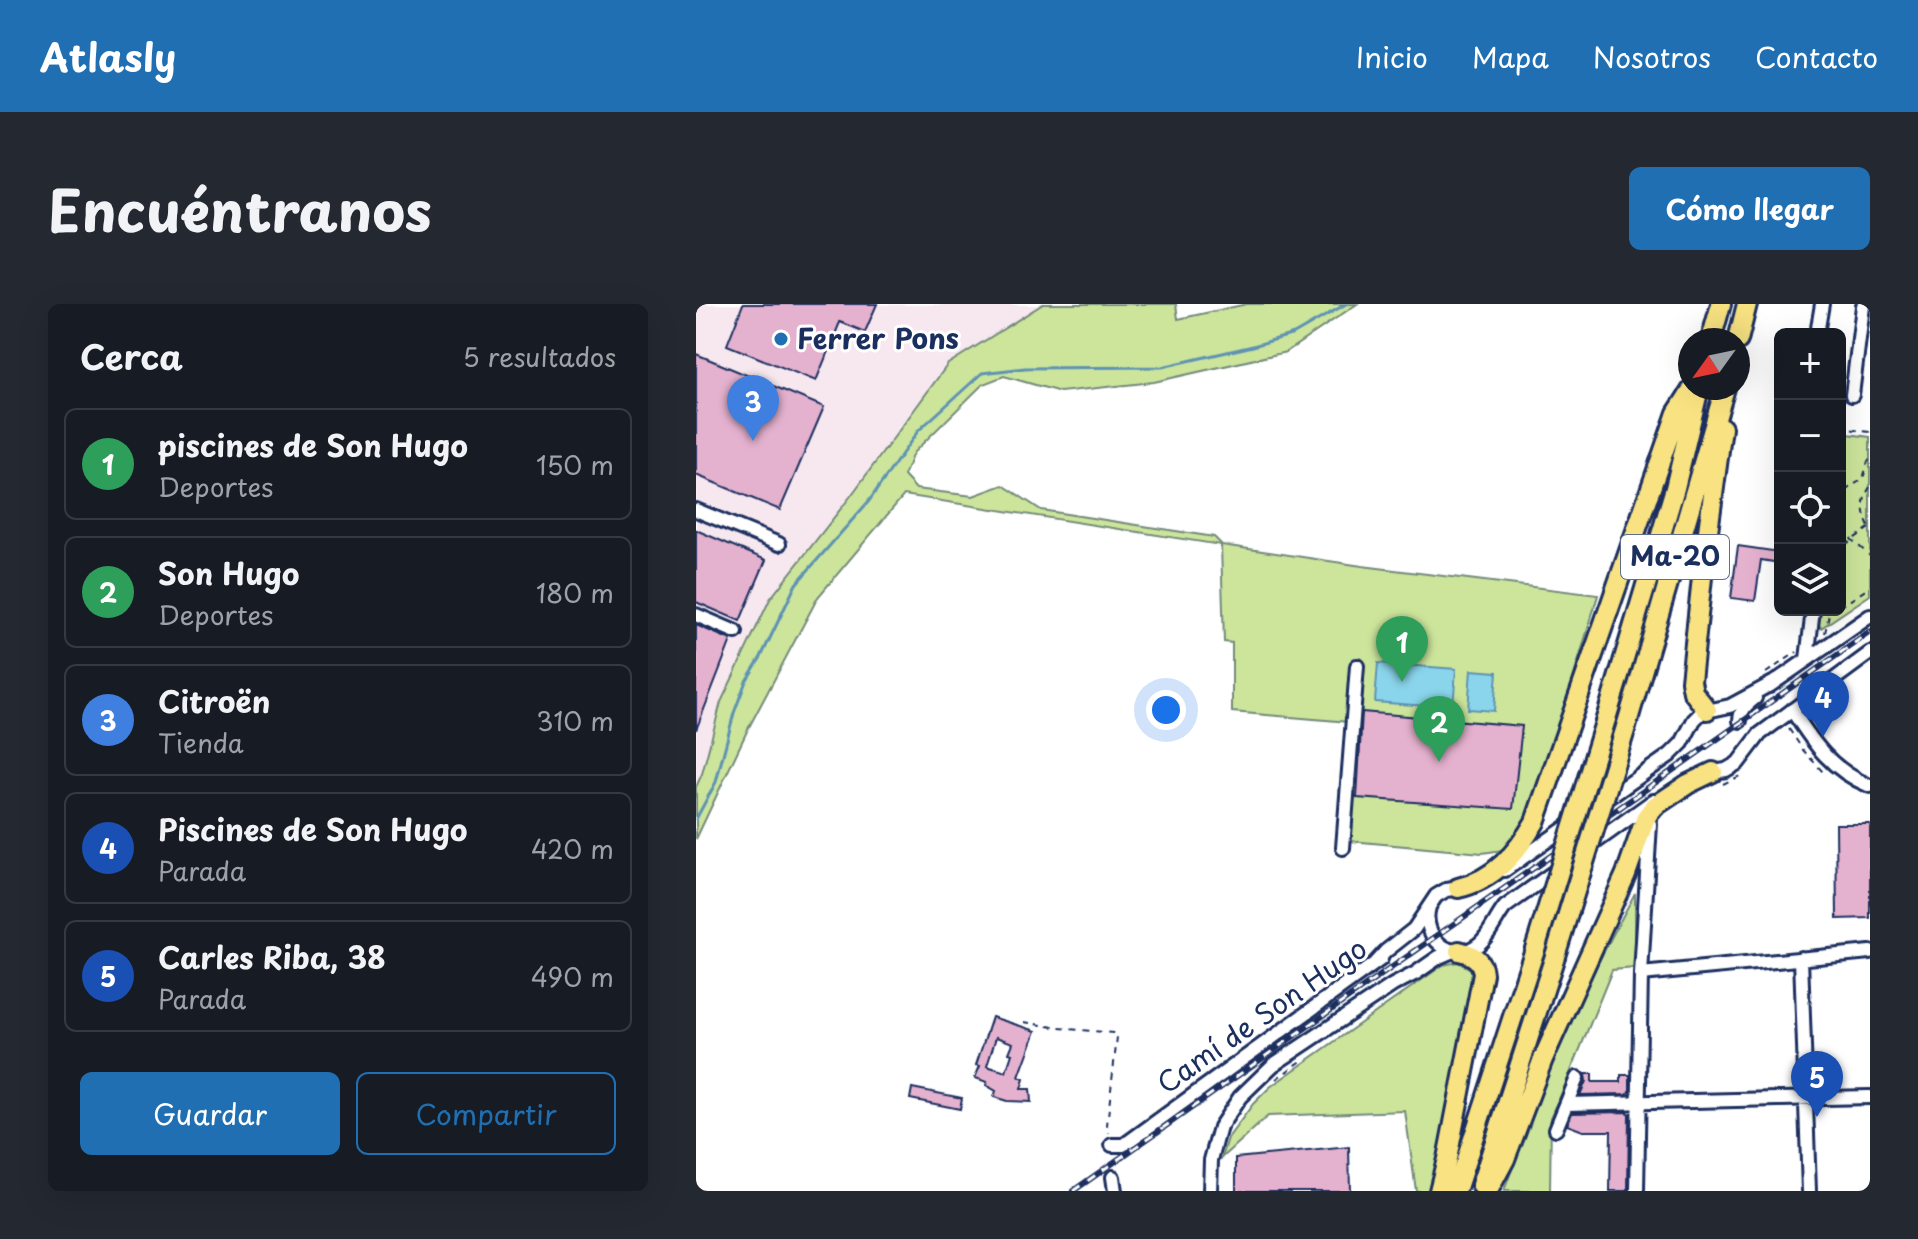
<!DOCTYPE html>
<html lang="es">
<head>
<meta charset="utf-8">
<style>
	:root { --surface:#171b24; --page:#242831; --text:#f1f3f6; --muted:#9ea1a6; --line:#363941; --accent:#1f6fb2 }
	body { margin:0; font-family:"Playpen Sans",sans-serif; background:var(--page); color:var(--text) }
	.controls { position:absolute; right:24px; top:24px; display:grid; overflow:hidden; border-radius:12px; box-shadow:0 8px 32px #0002 }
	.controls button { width:72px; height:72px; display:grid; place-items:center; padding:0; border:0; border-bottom:2px solid var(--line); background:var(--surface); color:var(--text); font:40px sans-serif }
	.compass { position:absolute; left:982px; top:24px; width:72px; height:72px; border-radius:50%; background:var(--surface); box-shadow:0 8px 32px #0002; rotate:237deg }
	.you { position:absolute; left:470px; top:406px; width:28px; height:28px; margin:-20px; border:6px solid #fff; border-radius:50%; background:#1a73e8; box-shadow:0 0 0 12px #1a73e833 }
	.badge { display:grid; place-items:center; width:52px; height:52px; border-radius:50%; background:var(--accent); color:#fff; font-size:26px; font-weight:700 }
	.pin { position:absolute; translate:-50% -66px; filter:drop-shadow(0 2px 4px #0008) }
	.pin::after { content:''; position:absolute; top:42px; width:28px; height:24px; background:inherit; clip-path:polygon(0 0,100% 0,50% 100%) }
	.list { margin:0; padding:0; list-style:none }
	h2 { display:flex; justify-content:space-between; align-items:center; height:104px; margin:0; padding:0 32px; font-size:34px }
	h2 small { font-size:26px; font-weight:400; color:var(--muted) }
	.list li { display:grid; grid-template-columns:52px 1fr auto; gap:24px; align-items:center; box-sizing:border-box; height:112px; margin:0 16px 16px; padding:0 16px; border:2px solid var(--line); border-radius:12px }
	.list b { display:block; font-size:30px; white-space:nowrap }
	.list p { margin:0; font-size:26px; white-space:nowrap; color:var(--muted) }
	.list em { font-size:26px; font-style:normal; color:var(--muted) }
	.actions { display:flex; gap:16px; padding:24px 32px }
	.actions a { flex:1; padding:18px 0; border:2px solid var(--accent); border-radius:12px; text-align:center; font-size:28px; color:var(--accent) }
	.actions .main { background:var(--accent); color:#fff }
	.icon { flex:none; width:44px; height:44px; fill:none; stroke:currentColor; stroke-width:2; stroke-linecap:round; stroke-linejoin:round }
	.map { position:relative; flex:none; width:1174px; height:887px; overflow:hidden; border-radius:12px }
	header { display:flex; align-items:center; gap:48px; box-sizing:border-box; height:112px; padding:0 40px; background:var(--accent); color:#fff }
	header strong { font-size:38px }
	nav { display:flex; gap:44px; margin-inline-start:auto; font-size:28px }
	.intro { display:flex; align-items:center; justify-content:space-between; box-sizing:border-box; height:192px; padding:0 48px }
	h1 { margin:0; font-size:56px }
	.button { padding:20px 36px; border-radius:12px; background:var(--accent); color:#fff; font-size:28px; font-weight:700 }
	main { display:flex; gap:48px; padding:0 48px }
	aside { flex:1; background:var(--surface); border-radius:12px; box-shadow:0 8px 32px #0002 }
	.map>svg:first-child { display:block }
	.built { fill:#f7e8f0 }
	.green { fill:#cce59b; stroke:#748a7c; stroke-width:2 }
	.water { fill:#8ad5eb; stroke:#5e93b3; stroke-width:2 }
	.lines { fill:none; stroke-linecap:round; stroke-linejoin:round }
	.stream { stroke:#5e93b3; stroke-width:3 }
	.building { fill:#e4b1ce; stroke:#1b2f5e; stroke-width:2; fill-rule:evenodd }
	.minor-casing { stroke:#1b2f5e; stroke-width:18 }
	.highway-casing { stroke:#1b2f5e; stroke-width:24 }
	.path { stroke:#1b2f5e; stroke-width:2; stroke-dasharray:6 6; stroke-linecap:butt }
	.minor { stroke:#fff; stroke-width:12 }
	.highway { stroke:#f8e281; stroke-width:18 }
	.rail-casing { stroke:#1b2f5e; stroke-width:6 }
	.rail { stroke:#fff; stroke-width:3; stroke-dasharray:9; stroke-linecap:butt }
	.highway-bridge-casing { stroke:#1b2f5e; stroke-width:24; stroke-linecap:butt }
	.highway-bridge { stroke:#f8e281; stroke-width:18 }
	.poi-dot { fill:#1f6fb2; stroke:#fff; stroke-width:3 }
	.labels { text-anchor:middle; stroke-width:6; stroke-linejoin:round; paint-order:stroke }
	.shield { fill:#fff; stroke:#5f6d8e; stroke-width:2 }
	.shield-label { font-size:26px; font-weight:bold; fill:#1b2f5e }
	.poi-label { font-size:28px; font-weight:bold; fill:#1b2f5e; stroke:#fff; text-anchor:start }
	.street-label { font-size:28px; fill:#1b2f5e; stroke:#fff }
</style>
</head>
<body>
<header>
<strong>Atlasly</strong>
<nav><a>Inicio</a><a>Mapa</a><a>Nosotros</a><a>Contacto</a></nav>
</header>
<div class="intro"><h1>Encuéntranos</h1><a class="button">Cómo llegar</a></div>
<main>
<aside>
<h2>Cerca<small>5 resultados</small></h2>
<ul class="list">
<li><span class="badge" style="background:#2e9e5b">1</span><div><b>piscines de Son Hugo</b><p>Deportes</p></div><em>150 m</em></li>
<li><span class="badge" style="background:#2e9e5b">2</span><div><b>Son Hugo</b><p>Deportes</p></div><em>180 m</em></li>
<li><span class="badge" style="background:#3f7fe0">3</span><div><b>Citroën</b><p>Tienda</p></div><em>310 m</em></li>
<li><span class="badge" style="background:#1a4fb4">4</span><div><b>Piscines de Son Hugo</b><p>Parada</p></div><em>420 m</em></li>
<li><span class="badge" style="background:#1a4fb4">5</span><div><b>Carles Riba, 38</b><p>Parada</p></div><em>490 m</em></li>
</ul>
<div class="actions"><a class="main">Guardar</a><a>Compartir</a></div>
</aside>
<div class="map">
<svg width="1174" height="887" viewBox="0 0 1174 887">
	<rect width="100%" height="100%" fill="#fff"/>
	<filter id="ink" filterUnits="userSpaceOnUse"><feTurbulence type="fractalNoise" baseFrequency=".0125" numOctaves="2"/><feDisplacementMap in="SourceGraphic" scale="16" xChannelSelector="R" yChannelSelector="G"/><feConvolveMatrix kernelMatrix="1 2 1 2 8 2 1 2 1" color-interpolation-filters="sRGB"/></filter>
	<g filter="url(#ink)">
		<path class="built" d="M0,0L347,1L154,193L74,295L25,398L6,470L0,483Z"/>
		<path class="green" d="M347,0H480L482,15L551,0H661L590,48L458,78L364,88L308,72L287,80L217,149L208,172L220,185L277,192L307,181L345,206L518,233L526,241L666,262L902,291L840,499L807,546L786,549L644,536L653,418L536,408V339L528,338L525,241L208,191L122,293L52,425L0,535V483L6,470L25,398L74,295L154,193L252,60Z
			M1144,129L1174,133V291L1125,324L1122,319L1125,306H1144Z
			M939,589V664L916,666L873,772L855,814L854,887H808L846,784L887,687Z
			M762,658L775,665L776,683L750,817L733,887H720L709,807L572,812L526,854L532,834L557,800L574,783L747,661Z"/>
		<path class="water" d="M682,359L760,365L757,404L679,398Z
			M775,366L801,368L798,407L772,405Z"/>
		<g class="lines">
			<path class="stream" d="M0,515L20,478L38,409L50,377L65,353L100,280L173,197L222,127L286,69L329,64L466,63L557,42L598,30L650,0"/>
		</g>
		<path class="building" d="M47,0H181L169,28L144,18L120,77L31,41Z
			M0,50L128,103L84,206L0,171Z
			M0,226L70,256L44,317L0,298Z
			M1042,242L1084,248V259L1065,256L1059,297L1035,294Z
			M0,321L35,336L0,426Z
			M666,408L826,422L817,505L661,494Z
			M1140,520H1174V614L1141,615Z
			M296,713L340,727L323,773L328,775L325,785H334L335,798L311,797L298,793L300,787L290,781L291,778L279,774L284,762L280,761ZM300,733L317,739L313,749L316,750L310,768L291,762Z
			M889,770H896V778H925V771H934V787L931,790L884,791L890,777Z
			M216,784L266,794L264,805L214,795Z
			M931,808L933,810L932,887H914L915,827H887L871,821L876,809Z
			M653,843L654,887H540V854Z"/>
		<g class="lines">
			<defs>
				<path id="minor" d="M1121,30L1126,0
					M1156,91L1167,2
					M0,206L83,240
					M0,311L40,328
					M1111,355L1117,306
					M1073,382L1174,312
					M1096,406C1118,440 1135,466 1174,482
					M1044,417C1044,406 1051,400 1059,394
					M1011,469L1030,466L1042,459L1064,430L1174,349
					M647,544L661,362
					M809,566L974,451L986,439L998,416L1006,408L1034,402L1077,379
					M733,603C724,632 756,662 783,640C794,631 800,614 809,603L957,497
					M1105,654L1113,887
					M679,659L690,647L718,625L740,592L750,586L767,584
					M945,670L1174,648
					M871,800L1174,793
					M860,825L881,774
					M416,841H428L685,655
					M417,873L419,887
					M514,887L515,856L524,823L544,793L577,761L697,681L720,669L743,653L757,647
					M941,887L945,670L954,520"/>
				<path id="highway" d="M1015,36L1025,0
					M1042,36L1051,0
					M1011,406L997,388L995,377L1007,264L1026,124
					M910,415L979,184L1003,84
					M930,423L1029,84
					M762,584C798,576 821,549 839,518L981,109L997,84
					M785,881L859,652
					M743,887L751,855L787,670C786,655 776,650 763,647
					M760,887L839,645
					M792,887L809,855L847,755L930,570L950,513L959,502L992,480L1017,468"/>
			</defs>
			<use href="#minor" class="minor-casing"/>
			<use href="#highway" class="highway-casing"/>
			<path class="path" d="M1144,124L1174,128
				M1174,183C1165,197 1166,210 1174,225
				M1148,224L1156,236L1174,252
				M1149,241L1173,224
				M1144,271L1148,236V192C1151,182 1159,181 1167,175L1172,157L1174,156
				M1144,303L1174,283
				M1129,329L1133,310L1140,306
				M1070,369L1101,348
				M1093,425L1107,446L1127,468
				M1027,480L1046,471
				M328,718L363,724L418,729L421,733L411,821L413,829
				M580,775L607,756"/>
			<use href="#minor" class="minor"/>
			<use href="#highway" class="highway"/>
			<defs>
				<path id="rail" d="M377,887L1174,328"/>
			</defs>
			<use href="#rail" class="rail-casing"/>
			<use href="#rail" class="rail"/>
			<defs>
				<path id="highway-bridge" d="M839,645L910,415
					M859,652L930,423"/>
			</defs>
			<use href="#highway-bridge" class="highway-bridge-casing"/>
			<use href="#highway-bridge" class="highway-bridge"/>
		</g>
	</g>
	<circle class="poi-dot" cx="85" cy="35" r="8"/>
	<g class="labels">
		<rect class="shield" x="925" y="231" width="108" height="44" rx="6"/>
		<g class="shield-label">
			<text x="979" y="262">Ma-20</text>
		</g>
		<g class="poi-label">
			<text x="101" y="45">Ferrer Pons</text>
		</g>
		<g class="street-label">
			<text transform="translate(566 712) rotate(-35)" y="10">Camí de Son Hugo</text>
		</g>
	</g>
</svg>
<div class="controls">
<button>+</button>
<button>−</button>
<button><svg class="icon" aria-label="locate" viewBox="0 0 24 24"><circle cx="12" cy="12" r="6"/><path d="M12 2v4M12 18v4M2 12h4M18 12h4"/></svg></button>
<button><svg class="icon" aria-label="layers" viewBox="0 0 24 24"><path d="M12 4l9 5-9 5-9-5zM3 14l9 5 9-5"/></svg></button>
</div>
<svg class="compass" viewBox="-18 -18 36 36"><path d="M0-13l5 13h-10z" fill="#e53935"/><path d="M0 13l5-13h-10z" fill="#9ea1a6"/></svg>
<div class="you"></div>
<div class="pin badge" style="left:706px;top:378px;background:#2e9e5b">1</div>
<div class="pin badge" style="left:743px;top:458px;background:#2e9e5b">2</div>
<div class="pin badge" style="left:57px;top:137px;background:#3f7fe0">3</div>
<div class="pin badge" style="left:1127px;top:433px;background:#1a4fb4">4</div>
<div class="pin badge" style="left:1121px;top:813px;background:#1a4fb4">5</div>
</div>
</main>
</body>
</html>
